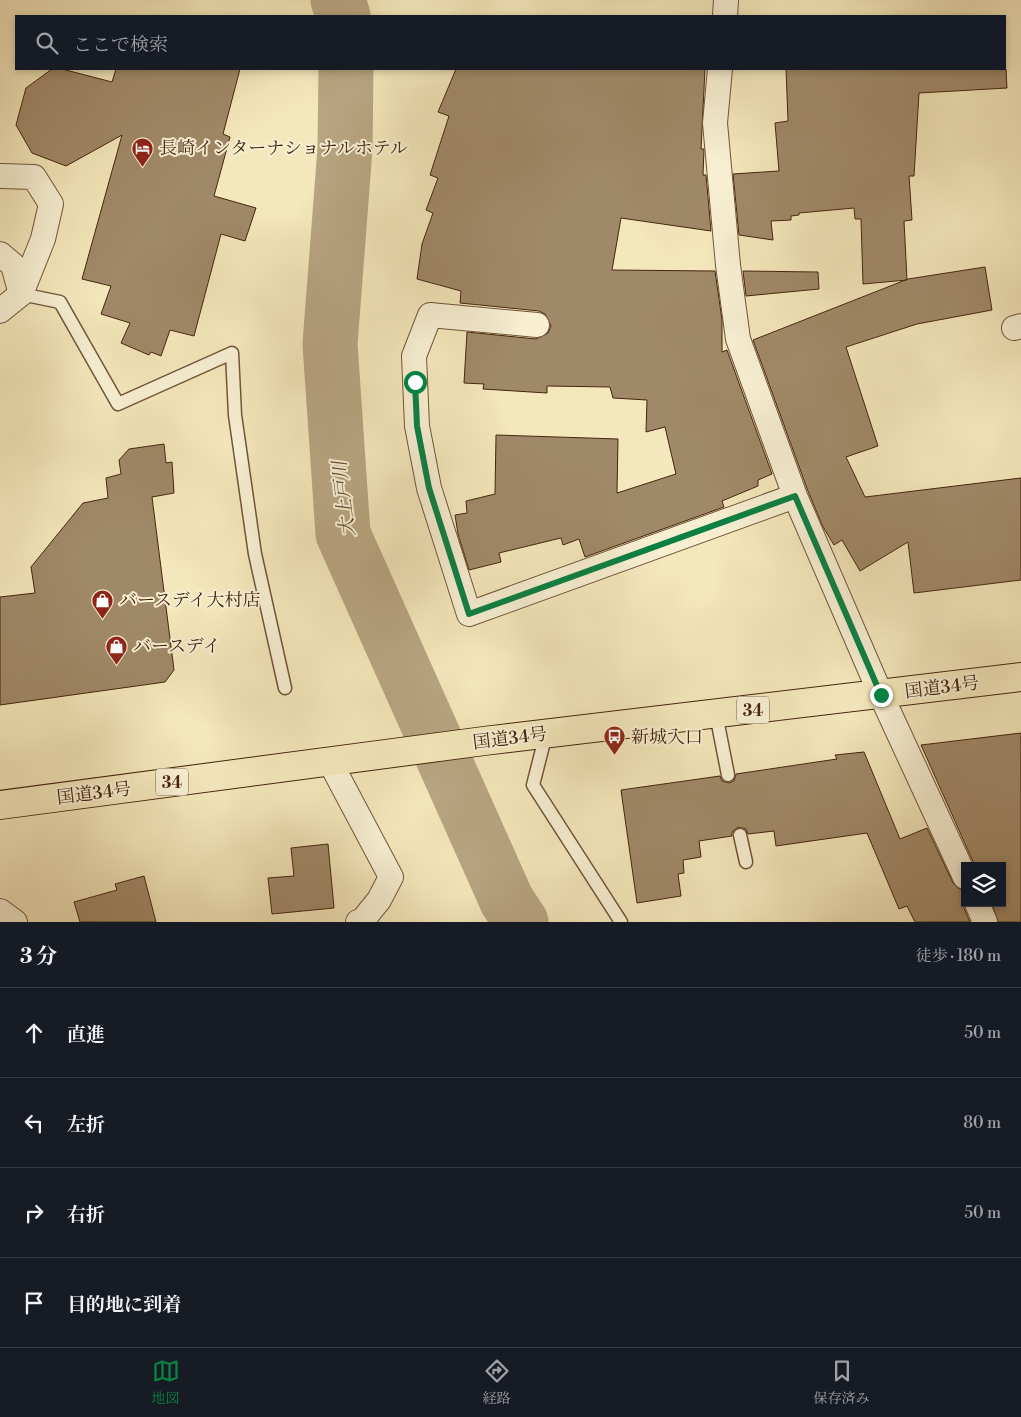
<!DOCTYPE html>
<html lang="ja">
<head>
<meta charset="utf-8">
<style>
	:root { --surface:#171b24; --page:#242831; --text:#f1f3f6; --muted:#9ea1a6; --line:#363941; --accent:#0b8043 }
	body { margin:0; font-family:"Libre Bodoni","Noto Serif JP",serif; background:var(--page); color:var(--text) }
	.controls { position:absolute; right:15px; bottom:15px; display:grid; overflow:hidden; border-radius:0px; box-shadow:0 2px 8px #0003 }
	.controls button { width:45px; height:45px; display:grid; place-items:center; padding:0; border:0; border-bottom:1px solid var(--line); background:var(--surface); color:var(--text); font:25px sans-serif }
	.stop { position:absolute; width:15px; height:15px; margin:-11px; border:4px solid #0b8043; border-radius:50%; background:#fff }
	.stop.end { background:#0b8043; border-color:#fff; box-shadow:0 1px 5px #0008 }
	.list { margin:0; padding:0; list-style:none }
	h2 { display:flex; justify-content:space-between; align-items:center; height:65px; margin:0; padding:0 20px; font-size:21px }
	h2 small { font-size:16px; font-weight:400; color:var(--muted) }
	.list li { display:grid; grid-template-columns:32px 1fr auto; gap:15px; align-items:center; box-sizing:border-box; height:90px; padding:0 20px; border-top:1px solid var(--line) }
	.list b { display:block; font-size:19px; white-space:nowrap }
	.list em { font-size:16px; font-style:normal; color:var(--muted) }
	.icon { flex:none; width:28px; height:28px; fill:none; stroke:currentColor; stroke-width:2; stroke-linecap:round; stroke-linejoin:round }
	.map { position:relative; flex:none; width:1021px; height:922px; overflow:hidden }
	.search { position:absolute; background:var(--surface); box-shadow:0 2px 8px #0003; left:15px; right:15px; top:15px; height:55px; display:flex; align-items:center; gap:12px; box-sizing:border-box; padding:0 18px; border-radius:0px; color:var(--muted); font-size:19px }
	.sheet { height:425px; background:var(--surface) }
	nav { display:flex; justify-content:space-around; align-items:center; box-sizing:border-box; height:70px; border-top:1px solid var(--line); background:var(--surface); font-size:14px; color:var(--muted) }
	nav a { display:grid; justify-items:center; gap:2px }
	nav .on { color:var(--accent) }
	.map>svg:first-child { display:block }
	.lines { fill:none; stroke-linecap:round; stroke-linejoin:round }
	.river { stroke:#b8a581; stroke-width:55 }
	.building { fill:#a08968; stroke:#45240f }
	.service-casing { stroke:#71553a; stroke-width:15 }
	.minor-casing { stroke:#71553a; stroke-width:26 }
	.trunk-casing { stroke:#45240f; stroke-width:30 }
	.service { stroke:#f8efd3; stroke-width:12 }
	.minor { stroke:#f8efd3; stroke-width:24 }
	.trunk { stroke:#f4e7bb; stroke-width:28 }
	.route { stroke:#0b8043; stroke-width:6 }
	.labels { text-anchor:middle; stroke-width:4; stroke-linejoin:round; paint-order:stroke }
	.shield { fill:#f8efd3; stroke:#7b614a; stroke-width:1 }
	.shield-label { font-size:16px; font-weight:bold; fill:#45240f }
	.poi-label { font-size:18px; fill:#45240f; stroke:#f8efd3; text-anchor:start }
	.street-label { font-size:18px; fill:#45240f; stroke:#f8efd3 }
	.water-label { font-size:19px; font-style:italic; fill:#684b31; stroke:#f8efd3 }
</style>
</head>
<body>
<div class="map">
<svg width="1021" height="922" viewBox="0 0 1021 922">
	<rect width="100%" height="100%" fill="#f4e7bb"/>
	<filter id="stains"><feTurbulence type="fractalNoise" baseFrequency=".004" numOctaves="4"/><feColorMatrix values="0 0 0 0 .2 0 0 0 0 .09 0 0 0 0 .02 0 0 0 .5 -.17"/></filter>
	<radialGradient id="worn" r=".72"><stop offset=".6" stop-color="#630" stop-opacity="0"/><stop offset="1" stop-color="#630" stop-opacity=".3"/></radialGradient>
	<g class="lines">
		<path class="river" d="M338,0L343,16
			M346,69L345,149L330,344L343,534L507,901L521,922"/>
	</g>
	<path class="building" d="M52,69H62L112,82L116,69H240L223,134L230,137L214,196L256,208L245,241L221,234L194,336L170,330L161,356L151,352L149,355L121,343L130,323L101,314L111,286L82,279L122,135L66,166L32,153L16,125L26,88Z
		M456,69H705L701,149H704L703,175H706L711,231L621,218L612,270L715,271L722,320V352L727,350L772,474L758,480V486L722,501L724,507L585,557L579,539L563,545L561,538L499,553L501,562L469,570L458,534L455,515L467,513L466,501L495,494L496,435L618,439L617,493L676,474L665,427L646,432L647,400L613,398L610,387L547,386V393L483,389L484,384L464,383L467,332L536,339L548,333L551,326L545,314L539,311L460,303L461,291L417,279L422,244L433,213L426,210L438,178L430,175L449,116L438,112Z
		M786,69H1006L1007,88L919,93L914,176H909L912,220L904,221L907,280L863,284L861,219H855L854,208L799,213V215L791,216V220L771,221L773,240L739,235L733,174L779,171L775,123L788,121Z
		M985,267L992,310L917,324L846,347L878,446L846,457L865,497L1021,478V580L914,593L908,542L860,571L842,540L834,545L823,527L808,491L753,340L908,279Z
		M743,271L818,272L819,289L746,296Z
		M164,444L166,463L172,462L174,493L152,497L174,670L165,682L0,705V597L35,593L31,567L83,503L108,498L106,478L121,474L119,460L129,449Z
		M1021,733V922H998L992,903H1002V866H975L921,745Z
		M864,752L900,839L927,828L953,883L958,888L965,891L964,908L970,922H915L907,906L899,909L867,833L776,846L774,831L748,834L746,829L738,827L732,832V836L699,841L701,857L683,860L684,873L678,874L681,896L637,903L621,790L720,776L722,781L729,783L734,781L736,774L837,759L835,755Z
		M328,844L334,908L272,914L268,878L294,876L291,848Z
		M144,876L156,922H80L74,902L117,890L115,884Z"/>
	<g class="lines">
		<defs>
			<path id="service" d="M21,294L60,302L118,404L232,353L235,415L255,554L285,688
				M716,714L728,775
				M546,734L533,785L621,922
				M740,835L746,862"/>
			<path id="minor" d="M725,16L726,0
				M720,69L715,123L728,265L738,339L795,496L881,695L965,877
				M0,176L34,177L51,204L43,239L21,294L0,311
				M0,254L13,265L21,294
				M537,325L430,315L414,356L417,426L429,488L469,614L795,496
				M1014,328L1021,326
				M330,762L391,877L379,900L362,921L358,922
				M977,903L985,922
				M0,911L15,922"/>
			<path id="trunk" d="M0,805L484,741L1021,677"/>
		</defs>
		<use href="#service" class="service-casing"/>
		<use href="#minor" class="minor-casing"/>
		<use href="#trunk" class="trunk-casing"/>
		<use href="#service" class="service"/>
		<use href="#minor" class="minor"/>
		<use href="#trunk" class="trunk"/>
	</g>
	<g class="lines">
		<path class="route" d="M415,382L417,426L429,488L469,614L795,496L881,695"/>
	</g>
	<defs>
		<symbol id="hotel-pin" viewBox="-11 -11 22 30"><path d="M0 17L-7.5 6A9.5 9.5 0 1 1 7.5 6Z" fill="#8f2418" stroke="#f8efd3"/><path d="M-6-4.5h1.5V1H6V5H4.5V3h-9V5H-6ZM-4 0a1.8 1.8 0 1 1 3.6 0ZM.5 0V-2.5h3Q6-2.5 6 0Z" fill="#fff"/></symbol>
		<symbol id="shop-pin" viewBox="-11 -11 22 30"><path d="M0 17L-7.5 6A9.5 9.5 0 1 1 7.5 6Z" fill="#8f2418" stroke="#f8efd3"/><path d="M-5-2.5h2.3a2.7 3.5 0 0 1 5.4 0H5L5.5 6h-11ZM-1.5-2.5h3a1.5 2.3 0 0 0-3 0Z" fill="#fff"/></symbol>
		<symbol id="bus-pin" viewBox="-11 -11 22 30"><path d="M0 17L-7.5 6A9.5 9.5 0 1 1 7.5 6Z" fill="#8f2418" stroke="#f8efd3"/><path d="M-5-6H5V4H4V6H2V4H-2V6H-4V4H-5ZM-3.5-4V0h7V-4ZM-3.5 1.2v1.5H-2V1.2ZM2 1.2v1.5H3.5V1.2Z" fill="#fff"/></symbol>
	</defs>
	<g fill-rule="evenodd">
		<use href="#hotel-pin" x="130" y="136" width="25" height="34"/>
		<use href="#shop-pin" x="90" y="588" width="25" height="34"/>
		<use href="#shop-pin" x="104" y="634" width="25" height="34"/>
		<use href="#bus-pin" x="602" y="724" width="25" height="34"/>
	</g>
	<g class="labels">
		<g class="shield">
			<rect x="737" y="696.5" width="32" height="27" rx="4"/>
			<rect x="156" y="768.5" width="32" height="27" rx="4"/>
		</g>
		<g class="shield-label">
			<text x="753" y="716">34</text>
			<text x="172" y="788">34</text>
		</g>
		<g class="poi-label">
			<text x="159" y="154">長崎インターナショナルホテル</text>
			<text x="119" y="606">バースデイ大村店</text>
			<text x="133" y="652">バースデイ</text>
			<text x="631" y="743">新城入口</text>
		</g>
		<g class="street-label">
			<text transform="translate(942 687) rotate(-7)" y="6">国道34号</text>
			<text transform="translate(510 738) rotate(-7)" y="6">国道34号</text>
			<text transform="translate(94 793) rotate(-7)" y="6">国道34号</text>
		</g>
		<g class="water-label">
			<text transform="translate(343 499) rotate(-97)" y="7">大上戸川</text>
		</g>
	</g>
	<rect width="100%" height="100%" filter="url(#stains)"/>
	<rect width="100%" height="100%" fill="url(#worn)"/>
</svg>
<div class="controls">
<button><svg class="icon" aria-label="layers" viewBox="0 0 24 24"><path d="M12 4l9 5-9 5-9-5zM3 14l9 5 9-5"/></svg></button>
</div>
<div class="stop" style="left:415px;top:382px"></div>
<div class="stop end" style="left:881px;top:695px"></div>
<div class="search"><svg class="icon" aria-label="search" viewBox="0 0 24 24"><circle cx="10" cy="10" r="6"/><path d="M15 15l6 6"/></svg>ここで検索</div>
</div>
<section class="sheet">
<h2>3 分<small>徒歩 · 180 m</small></h2>
<ul class="list">
<li><svg class="icon" aria-label="ahead" viewBox="0 0 24 24"><path d="M12 20V5M6 11l6-6 6 6"/></svg><div><b>直進</b></div><em>50 m</em></li>
<li><svg class="icon" aria-label="left" viewBox="0 0 24 24"><path d="M17 20v-9H6M10 6l-5 5 5 5"/></svg><div><b>左折</b></div><em>80 m</em></li>
<li><svg class="icon" aria-label="right" viewBox="0 0 24 24"><path d="M7 20v-9h11M14 6l5 5-5 5"/></svg><div><b>右折</b></div><em>50 m</em></li>
<li><svg class="icon" aria-label="arrive" viewBox="0 0 24 24"><path d="M6 21V4h12l-3 4 3 4H6"/></svg><div><b>目的地に到着</b></div></li>
</ul>
</section>
<nav>
<a class="on"><svg class="icon" aria-label="map" viewBox="0 0 24 24"><path d="M3 6l6-2 6 2 6-2v14l-6 2-6-2-6 2zM9 4v14M15 6v14"/></svg>地図</a>
<a><svg class="icon" aria-label="directions" viewBox="0 0 24 24"><path d="M12 3l9 9-9 9-9-9zM9 14v-3h6M13 9l2 2-2 2"/></svg>経路</a>
<a><svg class="icon" aria-label="saved" viewBox="0 0 24 24"><path d="M7 4h10v16l-5-4-5 4z"/></svg>保存済み</a>
</nav>
</body>
</html>
